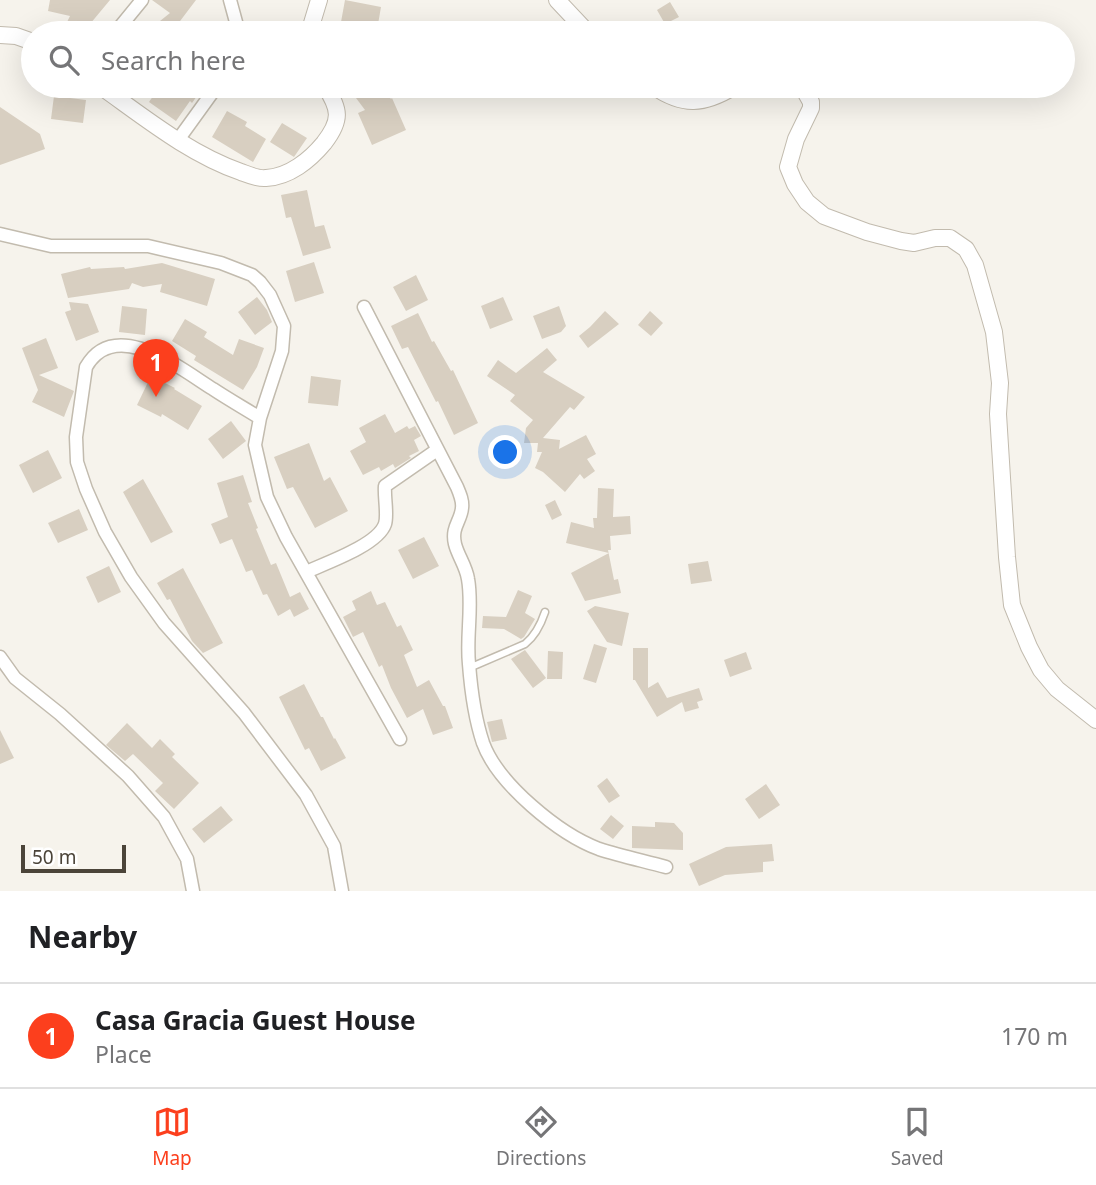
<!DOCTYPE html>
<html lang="en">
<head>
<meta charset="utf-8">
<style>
	:root { --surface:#fff; --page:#f2f2f2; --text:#202124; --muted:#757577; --line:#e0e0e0; --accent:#fc3f1d }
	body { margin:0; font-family:"Noto Sans",sans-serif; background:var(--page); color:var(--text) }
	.scale { position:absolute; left:21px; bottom:18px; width:105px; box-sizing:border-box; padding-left:7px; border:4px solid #4b4439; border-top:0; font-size:19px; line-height:24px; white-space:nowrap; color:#4b4439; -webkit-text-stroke:5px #fff; paint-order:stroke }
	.you { position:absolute; left:506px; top:453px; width:24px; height:24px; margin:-18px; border:5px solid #fff; border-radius:50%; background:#1a73e8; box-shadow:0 0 0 10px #1a73e833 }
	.badge { display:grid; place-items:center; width:46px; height:46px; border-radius:50%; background:var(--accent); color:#fff; font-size:23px; font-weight:700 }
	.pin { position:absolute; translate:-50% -58px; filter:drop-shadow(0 2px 4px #0008) }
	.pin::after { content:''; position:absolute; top:37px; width:24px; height:21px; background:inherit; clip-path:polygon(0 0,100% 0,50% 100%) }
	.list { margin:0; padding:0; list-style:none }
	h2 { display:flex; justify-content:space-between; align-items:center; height:91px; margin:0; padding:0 28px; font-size:30px }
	h2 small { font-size:23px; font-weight:400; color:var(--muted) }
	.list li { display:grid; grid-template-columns:46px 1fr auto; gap:21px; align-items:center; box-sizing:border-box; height:105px; padding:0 28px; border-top:2px solid var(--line) }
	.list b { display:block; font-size:26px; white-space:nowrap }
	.list p { margin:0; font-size:23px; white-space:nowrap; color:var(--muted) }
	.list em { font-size:23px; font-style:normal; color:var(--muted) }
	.icon { flex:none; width:38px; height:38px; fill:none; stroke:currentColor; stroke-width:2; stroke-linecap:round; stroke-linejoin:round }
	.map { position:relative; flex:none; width:1096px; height:891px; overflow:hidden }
	.search { position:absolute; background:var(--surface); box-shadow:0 7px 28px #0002; left:21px; right:21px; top:21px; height:77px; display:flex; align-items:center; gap:18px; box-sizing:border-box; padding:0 24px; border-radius:38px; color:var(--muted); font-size:26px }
	.sheet { height:196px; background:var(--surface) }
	nav { display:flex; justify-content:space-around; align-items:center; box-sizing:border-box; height:98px; border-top:2px solid var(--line); background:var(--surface); font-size:19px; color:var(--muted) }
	nav a { display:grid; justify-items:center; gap:4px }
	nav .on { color:var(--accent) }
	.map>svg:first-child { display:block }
	.building { fill:#d8cfc1 }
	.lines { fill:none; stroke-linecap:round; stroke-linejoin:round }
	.service-casing { stroke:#c2bbae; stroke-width:9 }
	.minor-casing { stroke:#c2bbae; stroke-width:15 }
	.tertiary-casing { stroke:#c2bbae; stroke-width:18 }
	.service { stroke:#fff; stroke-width:6 }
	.minor { stroke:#fff; stroke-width:12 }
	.tertiary { stroke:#fff; stroke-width:16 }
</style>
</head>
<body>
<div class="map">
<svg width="1096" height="891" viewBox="0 0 1096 891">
	<rect width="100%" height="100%" fill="#f6f3ec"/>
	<path class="building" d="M50,0H110L85,30L67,22L70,16L48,11Z
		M152,0H196L171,33H145L170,13Z
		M345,0L381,7L377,30L341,22Z
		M670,2L679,17L665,24L657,10Z
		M160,86H204L192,103L190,101L176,121L149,102Z
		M347,86H381L391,99L392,98L406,130L372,145L358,113L365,110Z
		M54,96L86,100L83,123L51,119Z
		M0,107L40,134L45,149L0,165Z
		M227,111L247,122L245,126L266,139L253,162L212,137Z
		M282,123L307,138L294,157L270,142Z
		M307,190L315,227L324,225L331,248L303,256L291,217L286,218L281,195Z
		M314,262L324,293L295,302L286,271Z
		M162,263L215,279L207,306L160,292L162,284L143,287L132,283L129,289L68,298L61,274L90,267L91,269L124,267L125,269Z
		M416,275L428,300L406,311L393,287Z
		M257,297L267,310L272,322L255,335L238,312Z
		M503,297L513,320L490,329L481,306Z
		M69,302L88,304L99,332L76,341L65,312L71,310Z
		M122,306L147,309L145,335L119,332Z
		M559,306L566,326L561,332L542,339L533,316Z
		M605,311L619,324L588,348L579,336L590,327Z
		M650,311L663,323L651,336L638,325Z
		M418,313L432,342L434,341L451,371L453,370L478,423L454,435L438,401L436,402L408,347L402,349L391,326Z
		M185,319L207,332L204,337L233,355L239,339L264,348L257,367L243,390L194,360L196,356L172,341Z
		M46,338L58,368L39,375L74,391L64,417L32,402L38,390L22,348Z
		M547,348L557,360L543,372L585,397L574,410L570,407L543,438L560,440L559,449L586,435L596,454L587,459L595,471L584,479L580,474L565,492L543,472L535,468L542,452H537L538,443H524L526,428L533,420L510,401L515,395L487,376L498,360L516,373Z
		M151,376L175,388L174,389L202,406L188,430L162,414L161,417L137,405Z
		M311,376L341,380L338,406L308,403Z
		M385,414L395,433L407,426L409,429L415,426L421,436L414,440L419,451L409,456L411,458L395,468L393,464L381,471L379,467L363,475L350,451L366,442L359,428Z
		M231,421L246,441L223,459L208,439Z
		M309,443L324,481L330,477L348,511L315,528L293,487L287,489L274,457Z
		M48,450L62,478L33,493L19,465Z
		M243,475L252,502L248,503L258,528L256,529L271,565L276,563L290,597L300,592L309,609L294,617L290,609L278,616L267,594L263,595L252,570L246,572L232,539L220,544L211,524L228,517L217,483Z
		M143,479L173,532L151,543L123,492Z
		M598,488L614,489L613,517L630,516L631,534L610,536L611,550H608L614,580L618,579L621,593L585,601L571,573L609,553L566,543L571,522L594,528L593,518H597Z
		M555,500L562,515L552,520L545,505Z
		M79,509L88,530L58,543L48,523Z
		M424,537L439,566L413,579L398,550Z
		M708,561L712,581L691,584L688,564Z
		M109,566L121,592L98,603L86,577Z
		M183,568L223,643L203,653L192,641L170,599L167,600L157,583Z
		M518,590L532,596L525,613L535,619L524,637L521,639L504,629L482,628L483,616L506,617Z
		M371,591L377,605L385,602L397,627L401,625L413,650L404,655L417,687L429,680L443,706H445L453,728L433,735L423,709L407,718L391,688L382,665L379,667L363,632L353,637L343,617L356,610L352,601Z
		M595,606L629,613L622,646L607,642L587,611Z
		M594,644L607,648L596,683L583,679Z
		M633,648H648V688L658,682L667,698L699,688L703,700L697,702L699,708L685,712L682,702L657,717L635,680H633Z
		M525,650L546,678L533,688L511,659Z
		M548,651L563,652L562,679H547Z
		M746,652L752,669L730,677L724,660Z
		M304,684L321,717H323L334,739L335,738L346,758L321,771L309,748L305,750L279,697Z
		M502,719L507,739L492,742L487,722Z
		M127,723L152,748L160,739L175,754L172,757L199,783L174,809L155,791L163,783L133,754L125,761L106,745Z
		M0,730L14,758L0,764Z
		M607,778L620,796L609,803L597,786Z
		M766,784L780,805L759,819L745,799Z
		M221,806L233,820L204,843L192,829Z
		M611,815L624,826L613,839L600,829Z
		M655,822L674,823L683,833V850L632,848V826L655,827Z
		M772,844L774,861L763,862V872L725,875L699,886L689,864L726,847Z"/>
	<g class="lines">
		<defs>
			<path id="service" d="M469,668L525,644C535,636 541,624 545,612"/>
			<path id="minor" d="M230,0L239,33
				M115,33L142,0
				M178,140L217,86
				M0,234L51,246H148L221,263L252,275L260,282L270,295L284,326L282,351L260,418L255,445L267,497L286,537L400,739
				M364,307L457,487C460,494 463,501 462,508C461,521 451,527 455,544C458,556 466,566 468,579C473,607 466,636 469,664C471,690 475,719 483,743C498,784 559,834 599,849C621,856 644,861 666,867
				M260,418C244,408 228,399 213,389C181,369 115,316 86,367L76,437L77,462L86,489L105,532L131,577L164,623L244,713L306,795L334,846L342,891
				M306,572C326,563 378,545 385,524C388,515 384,497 385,486L437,450
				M0,657L15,678L60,714L128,776L164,817L187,859L193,891"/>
			<path id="tertiary" d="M557,0L588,33
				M309,33L319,0
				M0,35L16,36L33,42
				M100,86C144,117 189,154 241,172C249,175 258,179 266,178C289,177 310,160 324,143C342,120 340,109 325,86
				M653,86C683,107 704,105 735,86
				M802,86L811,102V108L796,139L788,167L795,184L807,202L824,216L867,232L901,241L914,243L935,238H950L966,249L975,265L994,332L1000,383L998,414L1000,446L1007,557L1012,605L1029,647L1041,670L1057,689L1096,720"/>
		</defs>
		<use href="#service" class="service-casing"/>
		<use href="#minor" class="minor-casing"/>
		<use href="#tertiary" class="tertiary-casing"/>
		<use href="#service" class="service"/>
		<use href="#minor" class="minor"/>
		<use href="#tertiary" class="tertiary"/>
	</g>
</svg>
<div class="scale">50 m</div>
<div class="you"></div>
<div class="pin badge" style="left:156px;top:397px">1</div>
<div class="search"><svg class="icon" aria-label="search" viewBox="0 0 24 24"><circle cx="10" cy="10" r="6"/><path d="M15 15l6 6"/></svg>Search here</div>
</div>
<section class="sheet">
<h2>Nearby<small></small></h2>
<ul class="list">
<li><span class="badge">1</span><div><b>Casa Gracia Guest House</b><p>Place</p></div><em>170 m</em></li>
</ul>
</section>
<nav>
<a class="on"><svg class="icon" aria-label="map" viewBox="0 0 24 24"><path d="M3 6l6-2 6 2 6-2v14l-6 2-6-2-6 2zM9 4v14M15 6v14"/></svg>Map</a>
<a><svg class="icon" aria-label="directions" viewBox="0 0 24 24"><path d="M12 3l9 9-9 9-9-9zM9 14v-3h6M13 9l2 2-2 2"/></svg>Directions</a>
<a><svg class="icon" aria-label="saved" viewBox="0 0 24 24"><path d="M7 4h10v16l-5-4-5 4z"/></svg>Saved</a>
</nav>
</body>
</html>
